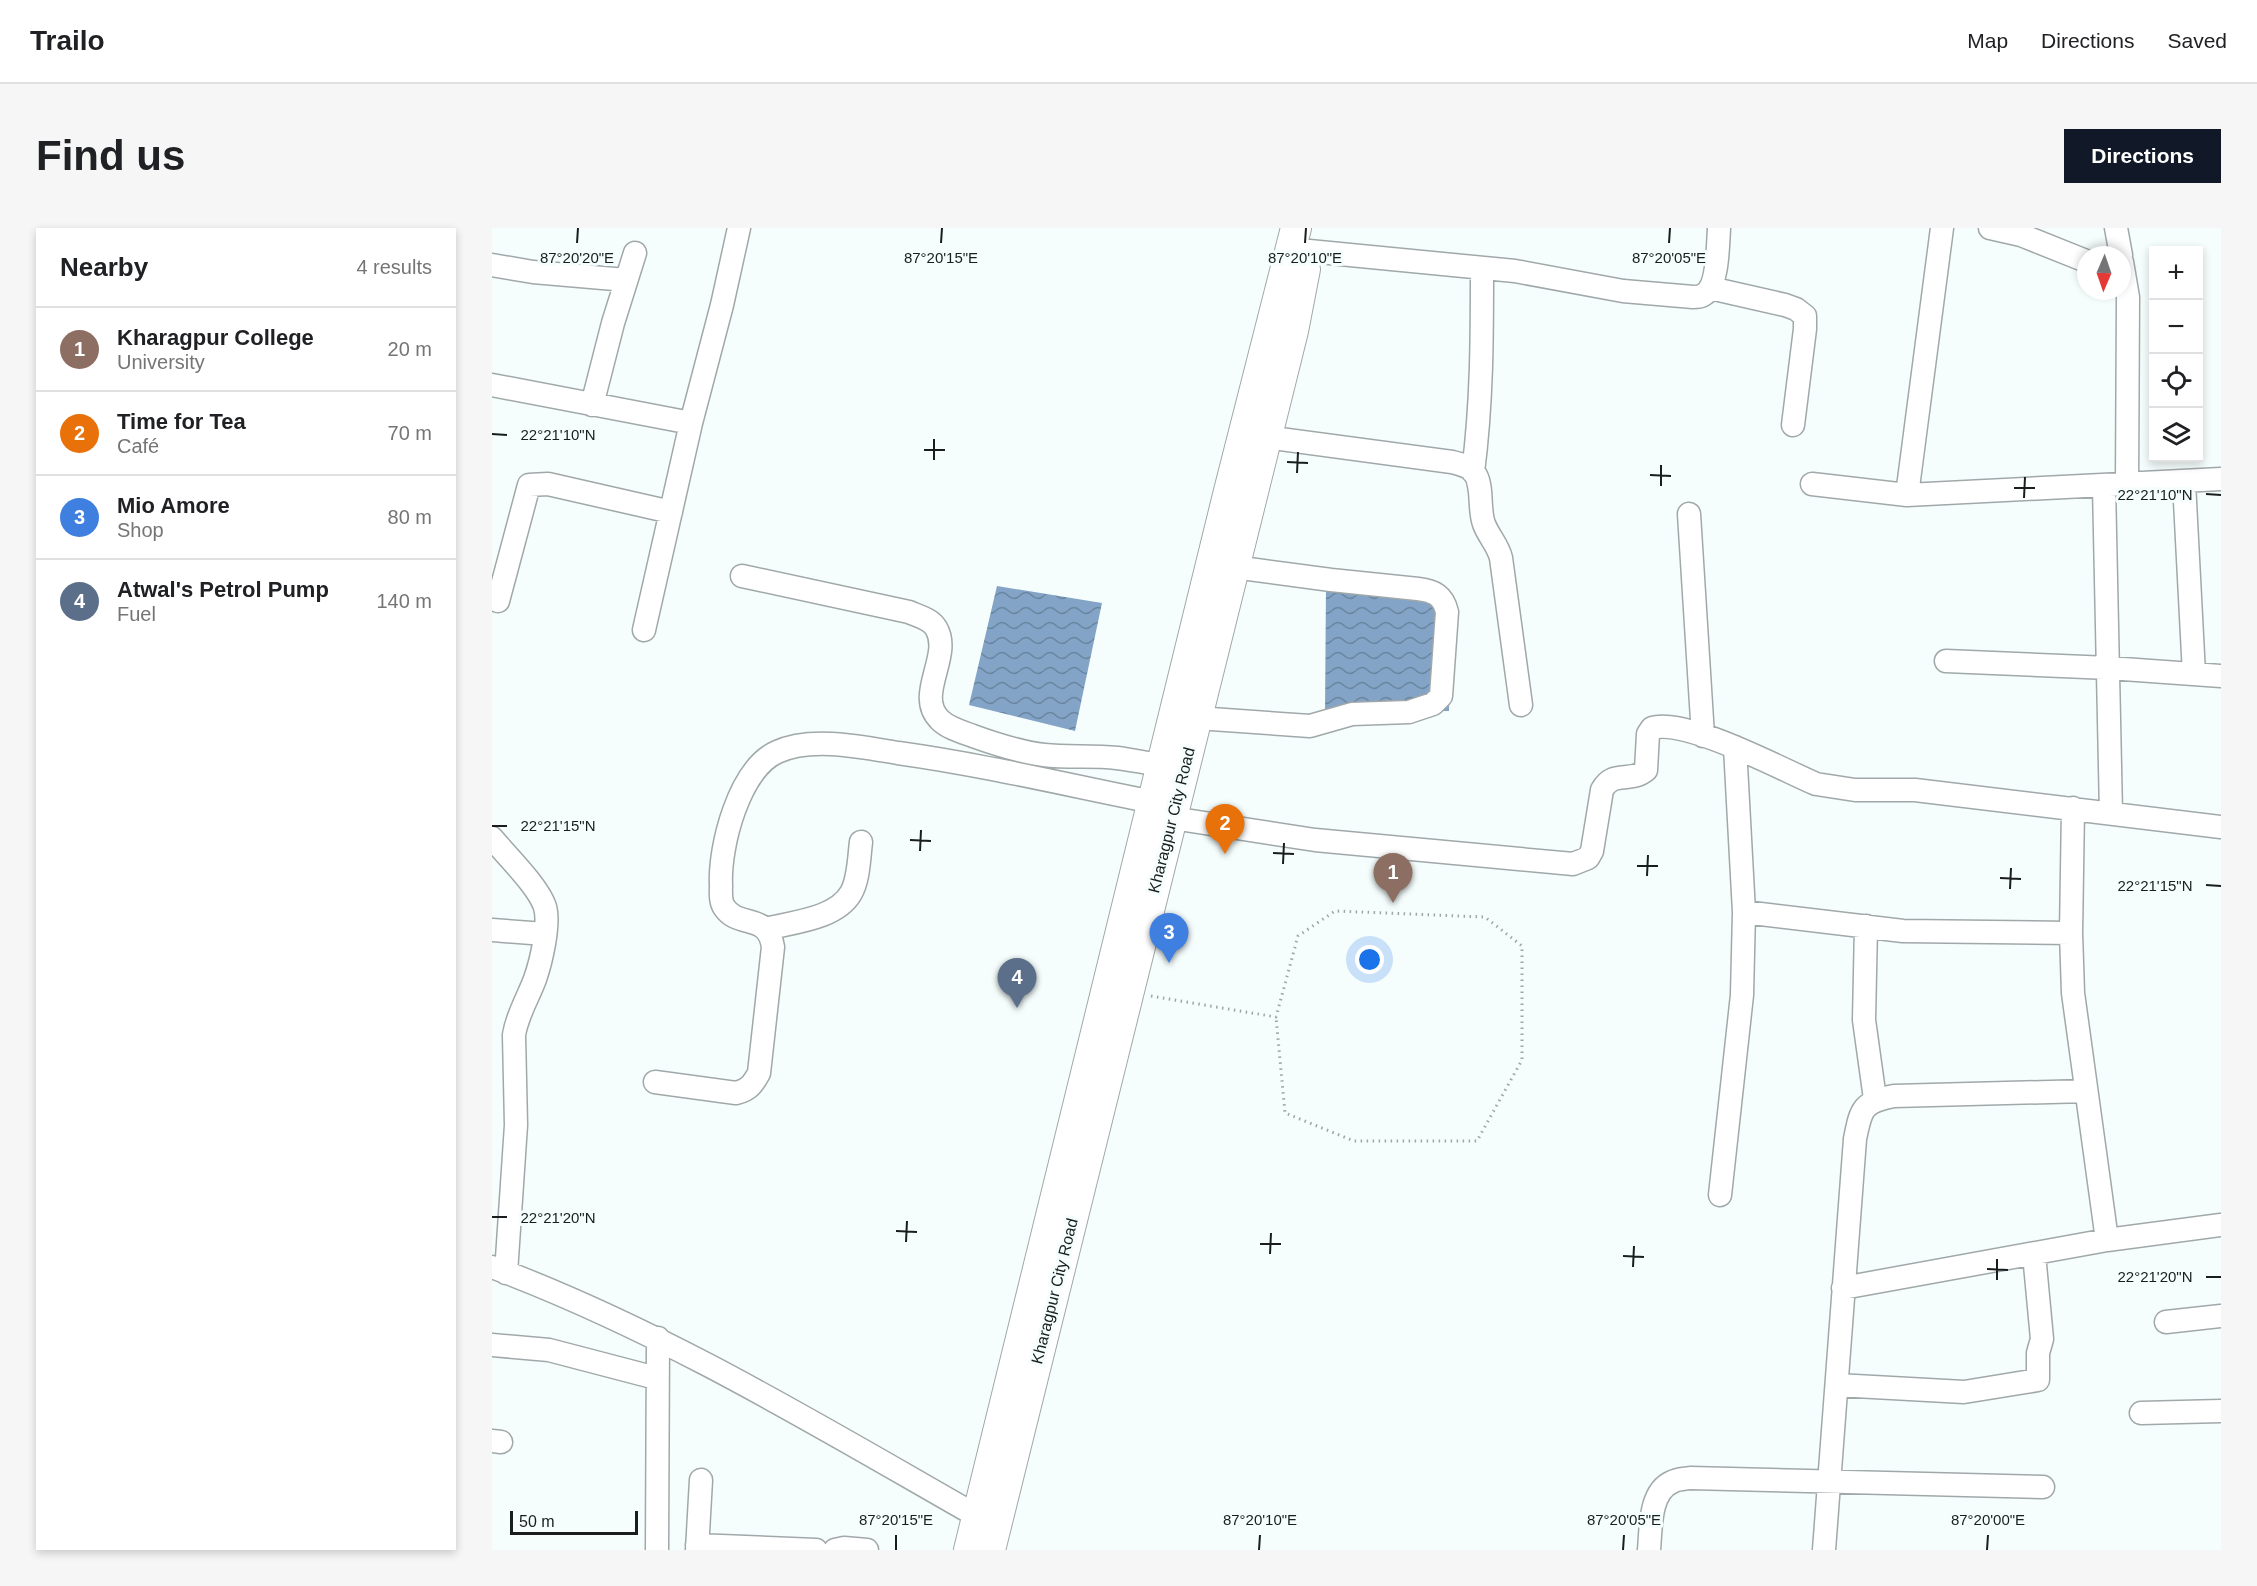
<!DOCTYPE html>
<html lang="en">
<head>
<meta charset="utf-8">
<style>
	:root { --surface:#fff; --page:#f6f6f6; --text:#202124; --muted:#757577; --line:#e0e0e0; --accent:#111827 }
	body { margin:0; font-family:Helvetica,sans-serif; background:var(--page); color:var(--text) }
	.controls { position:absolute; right:18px; top:18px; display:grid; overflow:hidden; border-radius:0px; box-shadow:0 3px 9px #0003 }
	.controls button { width:54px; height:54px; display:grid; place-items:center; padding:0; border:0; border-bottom:2px solid var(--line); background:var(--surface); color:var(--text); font:30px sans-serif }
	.compass { position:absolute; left:1585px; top:18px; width:54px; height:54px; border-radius:50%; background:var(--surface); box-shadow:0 3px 9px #0003; rotate:182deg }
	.scale { position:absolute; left:18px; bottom:15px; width:128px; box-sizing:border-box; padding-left:6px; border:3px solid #1a1d1d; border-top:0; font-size:16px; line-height:21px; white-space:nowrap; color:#1a1d1d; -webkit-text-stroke:4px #f5fdfd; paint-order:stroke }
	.you { position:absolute; left:878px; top:732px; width:21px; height:21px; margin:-15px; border:4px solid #fff; border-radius:50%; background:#1a73e8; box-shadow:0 0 0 9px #1a73e833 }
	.badge { display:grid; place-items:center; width:39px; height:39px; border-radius:50%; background:var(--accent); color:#fff; font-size:20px; font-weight:700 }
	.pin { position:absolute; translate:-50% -50px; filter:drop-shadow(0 2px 3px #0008) }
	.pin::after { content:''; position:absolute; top:32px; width:21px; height:18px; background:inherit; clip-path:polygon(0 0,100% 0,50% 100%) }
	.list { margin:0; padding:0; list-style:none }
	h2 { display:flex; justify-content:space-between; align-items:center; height:78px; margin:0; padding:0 24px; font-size:26px }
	h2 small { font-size:20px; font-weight:400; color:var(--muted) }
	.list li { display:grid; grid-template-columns:39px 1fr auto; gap:18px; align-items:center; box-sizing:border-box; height:84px; padding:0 24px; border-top:2px solid var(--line) }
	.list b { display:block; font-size:22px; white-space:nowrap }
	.list p { margin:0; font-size:20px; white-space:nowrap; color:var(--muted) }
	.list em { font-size:20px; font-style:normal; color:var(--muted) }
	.icon { flex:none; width:33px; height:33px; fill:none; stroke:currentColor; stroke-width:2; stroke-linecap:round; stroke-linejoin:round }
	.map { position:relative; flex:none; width:1729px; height:1322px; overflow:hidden; border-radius:0px }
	header { display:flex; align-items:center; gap:36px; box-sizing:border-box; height:84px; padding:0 30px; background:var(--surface); border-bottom:2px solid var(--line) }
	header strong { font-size:28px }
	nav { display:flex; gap:33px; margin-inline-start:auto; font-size:21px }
	.intro { display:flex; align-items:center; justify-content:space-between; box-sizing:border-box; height:144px; padding:0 36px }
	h1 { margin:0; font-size:42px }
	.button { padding:15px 27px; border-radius:0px; background:var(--accent); color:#fff; font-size:21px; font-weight:700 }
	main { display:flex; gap:36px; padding:0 36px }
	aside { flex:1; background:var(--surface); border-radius:0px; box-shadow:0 3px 9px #0003 }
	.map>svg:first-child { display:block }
	.water { fill:url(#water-waves) }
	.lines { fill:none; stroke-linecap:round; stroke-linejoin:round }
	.minor-casing { stroke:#a1a8a9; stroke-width:25 }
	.major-casing { stroke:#a1a8a9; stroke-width:32 }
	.path { stroke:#9fa5a5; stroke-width:3; stroke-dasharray:1.5 4.5; stroke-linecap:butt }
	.minor { stroke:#fff; stroke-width:22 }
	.major { stroke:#fff; stroke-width:30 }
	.ticks { fill:none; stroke:#1a1d1d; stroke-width:2 }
	.labels { text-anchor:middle; stroke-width:6; stroke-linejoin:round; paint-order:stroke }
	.street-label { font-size:16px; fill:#1a1d1d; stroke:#f5fdfd }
	.ticks-label { font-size:15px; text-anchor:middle; fill:#1a1d1d; stroke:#f5fdfd; stroke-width:6; stroke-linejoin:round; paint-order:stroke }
</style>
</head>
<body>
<header>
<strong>Trailo</strong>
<nav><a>Map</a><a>Directions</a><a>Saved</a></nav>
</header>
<div class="intro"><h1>Find us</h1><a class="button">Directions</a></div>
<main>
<aside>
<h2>Nearby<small>4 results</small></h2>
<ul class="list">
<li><span class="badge" style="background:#8d6e63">1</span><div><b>Kharagpur College</b><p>University</p></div><em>20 m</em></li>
<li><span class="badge" style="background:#e8710a">2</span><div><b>Time for Tea</b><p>Café</p></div><em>70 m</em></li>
<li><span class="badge" style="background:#3f7fe0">3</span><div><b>Mio Amore</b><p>Shop</p></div><em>80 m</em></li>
<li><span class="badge" style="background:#5c6f8a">4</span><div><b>Atwal's Petrol Pump</b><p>Fuel</p></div><em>140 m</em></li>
</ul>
</aside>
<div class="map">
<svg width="1729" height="1322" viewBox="0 0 1729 1322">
	<defs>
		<pattern id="water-waves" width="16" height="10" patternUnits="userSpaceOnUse" patternTransform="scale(1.5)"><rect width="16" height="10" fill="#83a4c6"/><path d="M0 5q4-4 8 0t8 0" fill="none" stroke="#6a85a0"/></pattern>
	</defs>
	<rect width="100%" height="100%" fill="#f5fdfd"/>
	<path class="water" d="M505,358L610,375L583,503L477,477Z
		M834,358L958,365L957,483L833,484Z"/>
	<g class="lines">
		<defs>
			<path id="minor" d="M1498,0L1529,7L1594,33
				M1624,0L1629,27
				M817,23L1023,43L1131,63L1201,69C1204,69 1208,69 1211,67C1226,60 1226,16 1227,0
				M1630,34L1636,69L1635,257
				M0,37L41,44L134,52
				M1218,60L1293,77L1304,81L1313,88V101L1301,197
				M0,157L199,195
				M100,177L121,95L143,25
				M774,209L960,234C968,236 977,238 982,244C992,258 986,280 992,296C997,309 1006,317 1009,330L1029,477
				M981,244C990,175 990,108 990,40
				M1692,254L1702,446
				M1320,256L1415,267L1729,251
				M1612,258L1619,585
				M1415,267L1450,0
				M1197,286L1211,508
				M250,348L417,384C426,388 439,391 444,400C461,428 422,467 448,492C456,500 470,504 481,508C503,516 528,524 552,527C576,530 601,527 625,530C640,532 655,535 670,537
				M6,373L37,257L56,256L179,284
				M152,402L199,195L230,77L247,0
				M1454,433L1617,440L1729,448
				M705,490L818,498L860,486L917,484L941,476L949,468L955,384C951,367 942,363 926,361L839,352L742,339
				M1581,580L1579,705L1581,765L1615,1012
				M680,590L823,612L1081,636L1096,630L1100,623L1110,562C1122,541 1137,556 1154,542L1156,506L1160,500C1194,490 1289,541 1324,556L1363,562H1423L1729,599
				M0,610C14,627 47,659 53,679C58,696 49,734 43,751C36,770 25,787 22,807L24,897L14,1045
				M1252,684L1411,703L1579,705
				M1374,698L1372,792L1383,871
				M274,701C301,694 344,691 359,665C367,651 367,629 369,614
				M0,702L53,706
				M163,854L244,865C257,862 261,856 267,845L281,719C276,684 246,701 232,679C228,673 229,664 229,657C227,619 247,541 285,524C319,508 370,519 406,525C492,537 576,557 661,574
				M1228,967L1250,767L1252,684L1243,519
				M0,1039C171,1103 327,1198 485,1288
				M1351,1060L1615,1012L1729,997
				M1674,1094L1729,1088
				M0,1117L57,1122L164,1150
				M1345,1157L1472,1164L1546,1152V1125L1550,1111L1542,1026
				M1649,1185L1729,1183
				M0,1213L9,1214
				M205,1317L324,1322
				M165,1322L166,1110
				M205,1322L209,1252
				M343,1322L352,1320L375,1322
				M1157,1322C1159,1301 1157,1264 1180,1254C1185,1251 1192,1251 1198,1250L1551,1259
				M1332,1322L1363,911C1369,881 1370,874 1402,868L1594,863"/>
			<path id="major" d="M477,1322L737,263L804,0
				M498,1322L801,103L813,41"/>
		</defs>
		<use href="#minor" class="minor-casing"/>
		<use href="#major" class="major-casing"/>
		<path class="path" d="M659,768L784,789L806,708L843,683L993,689L1030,718V832L985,913H862L793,885L784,789"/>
		<use href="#minor" class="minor"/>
		<use href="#major" class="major"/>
	</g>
	<path class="ticks" d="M85,15L86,0M449,15L450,0M813,15L814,0M1177,15L1178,0M0,206L15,207M432,222H453M442,232V211M795,234L816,235M805,245L806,224M1158,247L1179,248M1169,258V237M1522,260H1543M1714,266L1729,267M1532,270L1533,249M0,598H15M418,612L439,613M428,623L429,602M781,625L802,626M791,636L792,615M1145,638H1166M1155,648L1156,627M1508,650L1529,651M1714,657L1729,658M1518,661L1519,640M0,989H15M404,1003L425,1004M414,1014L415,993M768,1016H789M778,1026L779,1005M1131,1028L1152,1029M1141,1039L1142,1018M1495,1041L1516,1042M1714,1049H1729M1505,1052V1031M404,1322V1307M767,1322L768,1307M1131,1322L1132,1307M1495,1322L1496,1307"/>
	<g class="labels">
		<g class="street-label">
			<text transform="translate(679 592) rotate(-76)" y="6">Kharagpur City Road</text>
			<text transform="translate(562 1063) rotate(-76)" y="6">Kharagpur City Road</text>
		</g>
	</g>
	<g class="ticks-label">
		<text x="85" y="35">87°20'20"E</text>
		<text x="449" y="35">87°20'15"E</text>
		<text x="813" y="35">87°20'10"E</text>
		<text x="1177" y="35">87°20'05"E</text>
		<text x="66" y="212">22°21'10"N</text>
		<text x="1663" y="272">22°21'10"N</text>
		<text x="66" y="603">22°21'15"N</text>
		<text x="1663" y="663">22°21'15"N</text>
		<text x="66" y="995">22°21'20"N</text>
		<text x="1663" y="1054">22°21'20"N</text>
		<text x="404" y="1297">87°20'15"E</text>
		<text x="768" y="1297">87°20'10"E</text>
		<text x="1132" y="1297">87°20'05"E</text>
		<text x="1496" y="1297">87°20'00"E</text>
	</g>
</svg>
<div class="controls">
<button>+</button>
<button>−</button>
<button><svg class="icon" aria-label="locate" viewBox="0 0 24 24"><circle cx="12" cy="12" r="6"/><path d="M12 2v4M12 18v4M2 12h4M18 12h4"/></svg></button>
<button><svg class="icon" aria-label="layers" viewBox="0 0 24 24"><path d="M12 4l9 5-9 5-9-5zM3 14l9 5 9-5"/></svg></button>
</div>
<svg class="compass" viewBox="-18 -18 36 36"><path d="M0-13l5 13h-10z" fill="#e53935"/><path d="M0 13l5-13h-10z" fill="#757577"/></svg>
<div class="scale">50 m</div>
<div class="you"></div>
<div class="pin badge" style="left:901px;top:675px;background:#8d6e63">1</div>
<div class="pin badge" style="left:733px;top:626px;background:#e8710a">2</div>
<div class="pin badge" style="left:677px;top:735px;background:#3f7fe0">3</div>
<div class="pin badge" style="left:525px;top:780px;background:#5c6f8a">4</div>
</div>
</main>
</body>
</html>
